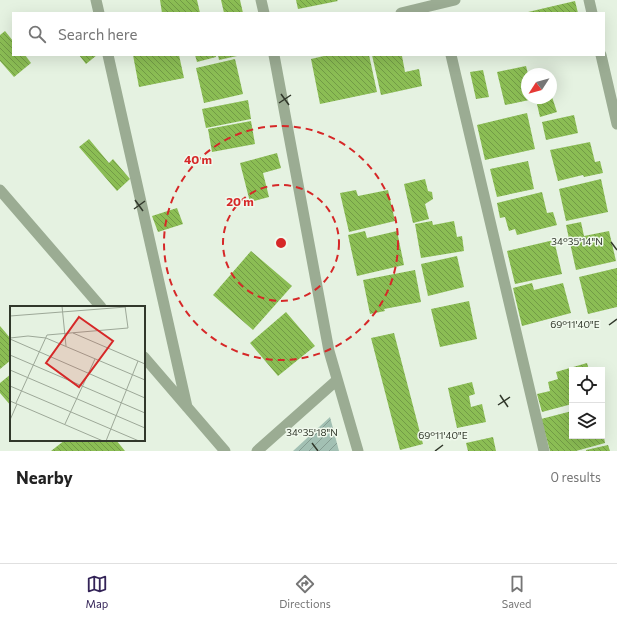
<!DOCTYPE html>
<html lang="en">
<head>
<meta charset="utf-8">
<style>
	:root { --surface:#fff; --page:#f2f2f2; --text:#222; --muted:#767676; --line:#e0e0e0; --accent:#332357 }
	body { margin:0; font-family:Commissioner,sans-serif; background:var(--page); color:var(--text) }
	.controls { position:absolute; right:12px; bottom:12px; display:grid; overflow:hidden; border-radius:0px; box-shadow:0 4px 16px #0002 }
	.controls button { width:36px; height:36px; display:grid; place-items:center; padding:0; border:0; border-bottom:1px solid var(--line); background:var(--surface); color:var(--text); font:20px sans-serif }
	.compass { position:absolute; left:521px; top:68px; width:36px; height:36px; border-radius:50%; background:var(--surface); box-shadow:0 4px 16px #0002; rotate:234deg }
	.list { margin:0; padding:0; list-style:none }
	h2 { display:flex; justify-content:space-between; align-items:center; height:52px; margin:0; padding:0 16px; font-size:17px }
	h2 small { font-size:13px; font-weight:400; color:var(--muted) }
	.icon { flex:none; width:22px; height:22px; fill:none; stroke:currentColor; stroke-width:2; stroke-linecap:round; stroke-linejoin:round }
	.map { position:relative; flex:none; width:617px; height:451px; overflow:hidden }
	.search { position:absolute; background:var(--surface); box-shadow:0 4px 16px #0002; left:12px; right:12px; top:12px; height:44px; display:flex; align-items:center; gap:10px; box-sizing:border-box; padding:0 14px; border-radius:0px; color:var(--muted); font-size:15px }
	.sheet { height:112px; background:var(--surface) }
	nav { display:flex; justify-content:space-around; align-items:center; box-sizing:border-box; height:56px; border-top:1px solid var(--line); background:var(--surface); font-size:11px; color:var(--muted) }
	nav a { display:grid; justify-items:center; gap:2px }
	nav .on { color:var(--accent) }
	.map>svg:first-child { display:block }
	.garden { fill:url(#garden-furrows) }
	.building { fill:url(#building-back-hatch) }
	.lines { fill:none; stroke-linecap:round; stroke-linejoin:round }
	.minor { stroke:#9bac93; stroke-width:11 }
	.ticks { fill:none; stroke:#31382b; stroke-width:1.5 }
	.ring { fill:none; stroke:#d62828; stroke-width:2; stroke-dasharray:7 5 }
	.inset-road { fill:none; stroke:#9da898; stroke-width:1 }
	.view { fill:#d62828; fill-opacity:0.15; stroke:#d62828; stroke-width:2 }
	.inset-edge { fill:none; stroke:#31382b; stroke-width:2 }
	.ticks-label { font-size:10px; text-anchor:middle; fill:#31382b; stroke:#f0f9ed; stroke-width:3; stroke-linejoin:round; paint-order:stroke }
	.centre { fill:#d62828; stroke:#f0f9ed; stroke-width:2 }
	.ring-label { font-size:12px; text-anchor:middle; font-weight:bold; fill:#d62828; stroke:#f0f9ed; stroke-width:3; stroke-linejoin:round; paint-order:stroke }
</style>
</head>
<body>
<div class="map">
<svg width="617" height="451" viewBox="0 0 617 451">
	<defs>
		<pattern id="garden-furrows" width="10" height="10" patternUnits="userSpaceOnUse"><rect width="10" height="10" fill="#a2c0b3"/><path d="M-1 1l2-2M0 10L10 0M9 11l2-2" fill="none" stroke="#859d92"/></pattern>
		<pattern id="building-back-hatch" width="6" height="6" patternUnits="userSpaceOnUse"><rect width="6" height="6" fill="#8bbd54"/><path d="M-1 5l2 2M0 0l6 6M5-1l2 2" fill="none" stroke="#729b46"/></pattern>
	</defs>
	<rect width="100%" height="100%" fill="#e5f2e1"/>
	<path class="garden" d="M330,417L339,451H293Z"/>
	<path class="building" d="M160,0H197L200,13H162Z
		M221,0H240L243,13H224Z
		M296,0H337L338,1L298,9Z
		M575,1L578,13H528V12Z
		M5,31L13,41V55H25L31,63L14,77L0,61V35Z
		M79,55H97L86,64Z
		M133,55H179L184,78L139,87Z
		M195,55H216V57L197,62Z
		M218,55H237V56L219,60Z
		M328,55H369L377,92L320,104L311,59Z
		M372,55H405L402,56L405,72L419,69L422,86L381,95Z
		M235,59L243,94L204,103L196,68Z
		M526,66L528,74L527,98L534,99L505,105L497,72Z
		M483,70L489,97L476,99L470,72Z
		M551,94L557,112L540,117L536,100L551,98Z
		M248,100L251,119L206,128L202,109Z
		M527,113L535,149L485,160L477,125Z
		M574,115L578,133L546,140L542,122Z
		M251,121L255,144L212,152L208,129Z
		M89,139L109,163L113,159L130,179L117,191L79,147Z
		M590,142L595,162L600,161L603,173L584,177L583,175L558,181L550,150Z
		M277,153L281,168L263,173L269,197L250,202L240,163Z
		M528,161L534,189L497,197L490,169Z
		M425,179L428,191L432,192L433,199L425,204L429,219L413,223L404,184Z
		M601,179L608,212L566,221L559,189Z
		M356,190L358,196L388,190L395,221L349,232L340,193Z
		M542,192L547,213L553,212L557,225L517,235L515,229L509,231L505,217L500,218L497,203Z
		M177,208L183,224L158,232L152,216Z
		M432,221L433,225L454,221L457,237L462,236L464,251L421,258L415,224Z
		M581,222L584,236L609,231L616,261L576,270L566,225Z
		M365,231L367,238L397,231L404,265L357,276L348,235Z
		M554,240L562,274L515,284L507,251Z
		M251,251L292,286L253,330L213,295Z
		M457,256L464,287L428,296L421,264Z
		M617,268V307L588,314L579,277Z
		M415,270L421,302L384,309L385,311L370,314L363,280Z
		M532,283L534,290L563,283L571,313L522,326L513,288Z
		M469,301L477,339L440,347L431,309Z
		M286,312L315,346L278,376L250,343Z
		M0,326L11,339V360L0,369Z
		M394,333L423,444L400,450L371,338Z
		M587,363L589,370H572V404L542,412L537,394L550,391L548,382L558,379L556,372Z
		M11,374V406L0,393V383Z
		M472,382L475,394L469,396L471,407L482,404L486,422L457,428L448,388Z
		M572,411V436H602L603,432L605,443L576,451H550L541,419Z
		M493,437L496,451H468L466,443Z
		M65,440H116L125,451H51Z
		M608,445L610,451H586V450Z"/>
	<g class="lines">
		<path class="minor" d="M96,0L99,13
			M261,0L264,13
			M589,0L592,13
			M401,13L455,0
			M108,55L187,407
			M274,55L329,351L358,451
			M451,55L544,451
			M601,55L617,124
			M0,190L101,307
			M144,357L225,451
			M257,451L337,380"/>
	</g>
	<path class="ticks" d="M281,94L289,105M279,103L291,95M135,200L143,211M134,209L145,201M611,242L617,250M609,325L617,319M500,395L508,407M498,405L510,397M312,443L318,451M435,451L443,445"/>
	<g class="ring">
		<circle cx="281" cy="243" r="58"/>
		<circle cx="281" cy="243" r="117"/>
	</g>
	<g transform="translate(10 306)">
		<rect width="135" height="135" fill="#e5f2e1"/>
		<path class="inset-road" d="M52,0L56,40M0,10L116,1M63,27L135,58M0,32L18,30L36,32L135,74M0,33L135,92M0,49L135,107M0,64L135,122M0,80L129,135M0,95L93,135M6,97L37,29L118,22L115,0M0,114L7,98M55,118L85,53M96,135L128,55"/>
		<path class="view" d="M69,11L103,35L69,81L36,57Z"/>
		<rect width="135" height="135" class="inset-edge"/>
	</g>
	<g class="ticks-label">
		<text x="577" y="245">34°35'14"N</text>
		<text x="575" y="328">69°11'40"E</text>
		<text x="312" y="436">34°35'18"N</text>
		<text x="443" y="439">69°11'40"E</text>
	</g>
	<circle cx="281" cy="243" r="6" class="centre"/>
	<g class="ring-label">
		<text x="198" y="164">40 m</text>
		<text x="240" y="206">20 m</text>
	</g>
</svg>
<div class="controls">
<button><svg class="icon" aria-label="locate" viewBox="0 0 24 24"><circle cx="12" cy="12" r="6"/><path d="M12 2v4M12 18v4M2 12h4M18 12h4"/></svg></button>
<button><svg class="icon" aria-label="layers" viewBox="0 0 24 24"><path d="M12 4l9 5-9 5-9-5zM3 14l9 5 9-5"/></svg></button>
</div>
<svg class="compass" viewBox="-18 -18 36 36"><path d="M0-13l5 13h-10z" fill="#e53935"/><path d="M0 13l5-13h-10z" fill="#767676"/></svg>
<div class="search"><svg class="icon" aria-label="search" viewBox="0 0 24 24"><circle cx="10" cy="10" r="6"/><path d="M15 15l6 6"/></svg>Search here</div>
</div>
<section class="sheet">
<h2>Nearby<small>0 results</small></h2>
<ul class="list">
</ul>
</section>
<nav>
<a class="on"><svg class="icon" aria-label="map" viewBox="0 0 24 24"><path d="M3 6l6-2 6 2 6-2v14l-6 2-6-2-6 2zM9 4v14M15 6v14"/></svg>Map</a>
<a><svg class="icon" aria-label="directions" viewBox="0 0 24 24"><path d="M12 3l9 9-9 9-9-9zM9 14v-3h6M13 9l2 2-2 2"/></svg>Directions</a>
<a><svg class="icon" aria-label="saved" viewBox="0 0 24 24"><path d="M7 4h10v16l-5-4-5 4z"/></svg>Saved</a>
</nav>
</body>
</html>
